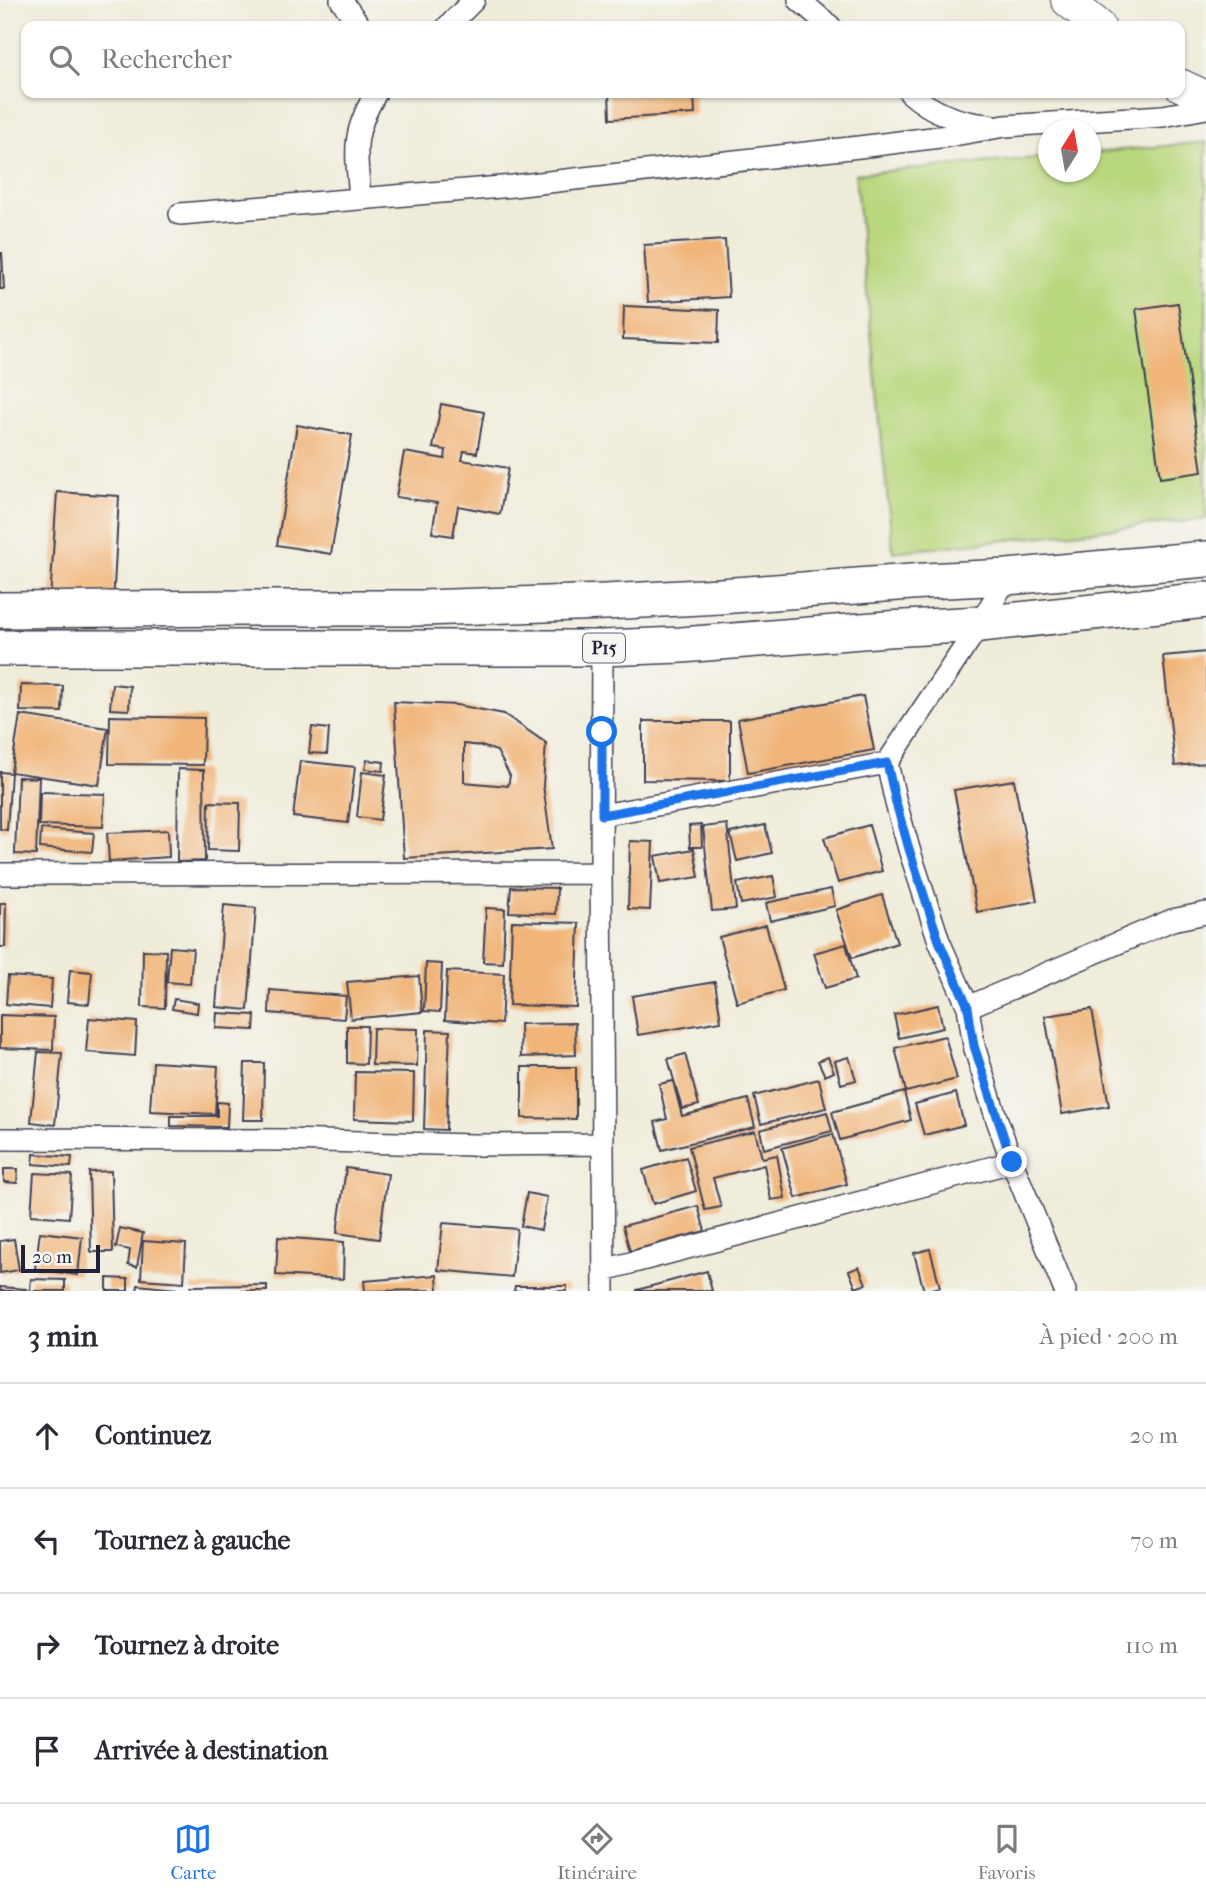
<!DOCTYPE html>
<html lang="fr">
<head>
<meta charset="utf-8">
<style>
	:root { --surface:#fff; --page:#f2f2f3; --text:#2b2b33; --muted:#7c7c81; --line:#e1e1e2; --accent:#1a73e8 }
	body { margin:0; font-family:"IM FELL French Canon",serif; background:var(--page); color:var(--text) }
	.compass { position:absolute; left:1038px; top:119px; width:63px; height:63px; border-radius:50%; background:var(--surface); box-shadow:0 2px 5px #0004; rotate:11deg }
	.scale { position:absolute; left:21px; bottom:18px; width:79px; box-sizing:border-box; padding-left:7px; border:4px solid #22223b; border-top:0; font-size:19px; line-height:24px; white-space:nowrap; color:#22223b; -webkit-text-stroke:5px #f6f6f2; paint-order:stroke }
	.stop { position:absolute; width:21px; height:21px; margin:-16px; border:5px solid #1a73e8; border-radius:50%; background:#fff }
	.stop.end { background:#1a73e8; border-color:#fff; box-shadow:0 2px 7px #0008 }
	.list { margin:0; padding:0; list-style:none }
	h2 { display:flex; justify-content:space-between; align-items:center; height:91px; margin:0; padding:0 28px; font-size:30px }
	h2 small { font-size:23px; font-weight:400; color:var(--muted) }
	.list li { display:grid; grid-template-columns:46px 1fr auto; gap:21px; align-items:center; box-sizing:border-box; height:105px; padding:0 28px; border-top:2px solid var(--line) }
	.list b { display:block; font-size:26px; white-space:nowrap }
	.list em { font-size:23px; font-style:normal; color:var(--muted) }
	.icon { flex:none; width:38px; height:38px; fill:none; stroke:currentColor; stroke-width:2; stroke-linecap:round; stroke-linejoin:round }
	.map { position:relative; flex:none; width:1206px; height:1291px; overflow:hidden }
	.search { position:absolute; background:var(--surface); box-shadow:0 2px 5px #0004; left:21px; right:21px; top:21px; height:77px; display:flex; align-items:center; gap:18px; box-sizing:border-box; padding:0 24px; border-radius:14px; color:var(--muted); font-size:26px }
	.sheet { height:511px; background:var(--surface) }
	nav { display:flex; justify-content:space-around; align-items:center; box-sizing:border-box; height:98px; border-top:2px solid var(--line); background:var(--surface); font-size:19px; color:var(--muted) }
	nav a { display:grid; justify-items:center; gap:4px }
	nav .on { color:var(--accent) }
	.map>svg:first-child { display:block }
	.green { fill:#b9d77d; stroke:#6e7c5c; stroke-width:2 }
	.building { fill:#f1b579; fill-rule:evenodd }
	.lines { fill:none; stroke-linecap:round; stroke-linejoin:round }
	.street-casing { stroke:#414053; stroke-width:24 }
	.secondary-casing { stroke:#414053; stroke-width:34 }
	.primary-casing { stroke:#414053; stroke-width:38 }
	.street { stroke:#fff; stroke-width:21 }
	.secondary { stroke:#fff; stroke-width:32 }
	.primary { stroke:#fff; stroke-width:35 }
	.route { stroke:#1a73e8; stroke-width:9 }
	.labels { text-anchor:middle; stroke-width:5; stroke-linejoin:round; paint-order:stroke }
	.shield { fill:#f6f6f2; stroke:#626272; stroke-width:2 }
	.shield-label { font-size:18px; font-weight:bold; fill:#22223b }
</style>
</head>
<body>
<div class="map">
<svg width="1206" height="1291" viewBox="0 0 1206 1291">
	<rect width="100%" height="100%" fill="#f6f6f2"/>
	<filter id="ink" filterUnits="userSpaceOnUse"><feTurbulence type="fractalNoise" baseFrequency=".0143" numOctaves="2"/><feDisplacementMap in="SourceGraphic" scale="14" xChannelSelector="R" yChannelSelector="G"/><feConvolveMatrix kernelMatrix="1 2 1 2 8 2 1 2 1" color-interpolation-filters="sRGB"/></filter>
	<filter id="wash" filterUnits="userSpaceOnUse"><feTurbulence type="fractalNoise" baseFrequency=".00686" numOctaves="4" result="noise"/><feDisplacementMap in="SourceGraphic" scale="28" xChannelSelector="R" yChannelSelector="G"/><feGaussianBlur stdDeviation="1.57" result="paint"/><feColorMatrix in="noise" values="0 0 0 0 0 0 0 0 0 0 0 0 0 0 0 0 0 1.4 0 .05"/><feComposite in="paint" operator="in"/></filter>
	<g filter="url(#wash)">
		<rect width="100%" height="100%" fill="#f0ecda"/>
		<path class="green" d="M1206,142V519L893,552L855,174L1048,157V172H1090L1091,153Z"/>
		<g id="blocks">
			<path class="building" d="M609,93H694L695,114L610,119Z
				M725,240L729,297L648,302L644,245Z
				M0,253H2L4,289H0Z
				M1178,303L1202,472L1160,478L1136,309Z
				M624,306L719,310L718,343L623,339Z
				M441,404L484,412L477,453L464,451L462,460L508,468L500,514L458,506L453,536L432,533L437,503L396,497L404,452L445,459L446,450L433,448Z
				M297,425L352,435L331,554L277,545Z
				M57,492L119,496L113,605L50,600Z
				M1206,652V763L1175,766L1163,656Z
				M112,684L130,686L129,710L110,709Z
				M21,685L63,686L62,712L20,711Z
				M863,696L874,750L748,773L738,719Z
				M394,702L457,705L504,714L546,743L543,785L552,849L404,858ZM464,744L481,746L497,751L510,776L508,786L464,782Z
				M20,715L108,728L99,785L11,772Z
				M110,716L204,718L203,765L109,764Z
				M643,721H730V781L643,780Z
				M312,727L329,729L327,754L309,753Z
				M367,760L384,762L383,771L365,769Z
				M300,761L355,767L348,823L293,817Z
				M178,769L204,770L205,861L177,862Z
				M0,772L11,773L7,830L0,829Z
				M362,772L386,775L380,820L357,817Z
				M18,777L39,778L36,855L15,854Z
				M1014,780L1037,901L977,912L954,790Z
				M40,792L105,794L103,827L39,825Z
				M209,802L240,803L239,851L208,850Z
				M727,824L736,909L712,911L703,827Z
				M701,825L702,847H690L689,826Z
				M765,825L772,853L737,861L730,833Z
				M869,825L882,871L838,883L824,838Z
				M41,829L94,833L92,852L40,848Z
				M168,830L169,857L109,861L107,833Z
				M630,841L653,842L650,910L628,909Z
				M694,849L699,877L660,883L655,856Z
				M773,876L777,897L741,904L737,883Z
				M511,887L557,888L556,914L509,912Z
				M831,889L835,906L770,921L766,903Z
				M882,895L897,943L852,958L836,910Z
				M0,903H6L5,947H0Z
				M224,905L256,908L248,1010L216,1007Z
				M486,908L505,909L503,963L483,962Z
				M512,921L579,923L576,1007L509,1005Z
				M766,925L784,990L737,1003L719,937Z
				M846,944L856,979L825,988L814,953Z
				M170,947L193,949L190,984L167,982Z
				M143,950L166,951L165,1008L142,1007Z
				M426,963L442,964L440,1012L424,1011Z
				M70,970L92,972L89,1004L67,1002Z
				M447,971L504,974L501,1024L445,1020Z
				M8,976L52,979L50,1008L6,1004Z
				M419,976L422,1012L351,1019L347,982Z
				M715,982L721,1021L638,1035L632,996Z
				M270,990L346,996L344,1019L269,1013Z
				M174,999L198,1003L197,1013L172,1009Z
				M938,1005L943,1028L899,1038L894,1015Z
				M1092,1009L1109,1106L1062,1114L1045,1016Z
				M217,1013L255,1015L254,1030L216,1028Z
				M0,1015L54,1017L53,1050L0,1048Z
				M89,1018L137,1022L135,1056L86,1052Z
				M575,1023L576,1055L521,1057L520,1024Z
				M347,1026H367L366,1064L347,1063Z
				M373,1028L418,1029L417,1066L372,1065Z
				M427,1030L450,1031L446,1130L424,1129Z
				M945,1036L957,1079L906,1092L895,1048Z
				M38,1052L62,1053L55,1125L31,1122Z
				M685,1054L699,1105L682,1109L668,1059Z
				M828,1057L834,1072L825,1076L818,1061Z
				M849,1057L856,1080L841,1084L835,1061Z
				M153,1062L218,1066L215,1114L150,1111Z
				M245,1063H264L263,1120H243Z
				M522,1067H576V1119L522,1118Z
				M355,1072L414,1073L413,1121L354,1119Z
				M819,1079L826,1108L761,1124L754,1096Z
				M673,1081L682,1116L748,1099L755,1127L662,1150L655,1122L667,1119L659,1084Z
				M904,1092L911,1120L840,1140L832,1112Z
				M956,1093L964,1125L924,1135L915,1104Z
				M217,1102L228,1103L227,1127L171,1126V1116H217Z
				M827,1112L832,1131L764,1149L760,1130Z
				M755,1131L762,1158L777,1155L785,1198L771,1200L764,1165L713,1178L721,1207L705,1210L689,1147Z
				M833,1134L847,1184L796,1198L782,1148Z
				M34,1154L72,1157L71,1167L33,1164Z
				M686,1157L696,1191L653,1204L643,1170Z
				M346,1168L388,1174L379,1239L337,1233Z
				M4,1169H18L17,1183L4,1182Z
				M111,1171L113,1252H91L89,1172Z
				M34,1173L72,1175L69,1218L31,1215Z
				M527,1193L547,1197L541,1230L521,1226Z
				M698,1206L705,1231L630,1251L623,1226Z
				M443,1223L517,1229L512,1277L438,1270Z
				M120,1228L143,1233L137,1267L128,1265L130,1250L116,1247Z
				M40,1232L82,1237L78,1275L35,1269Z
				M278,1237L344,1242L343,1279L276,1275Z
				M14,1239L19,1270L0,1273V1241Z
				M143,1241L186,1244L184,1282L141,1279Z
				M930,1249L940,1287L924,1291L914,1253Z
				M859,1267L866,1284L856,1288L849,1271Z
				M707,1271L712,1291H637V1290Z
				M437,1275L438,1290L365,1291L364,1281Z
				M107,1278L128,1279V1291H107Z
				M31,1279L65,1280V1291H30Z
				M138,1285L176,1289V1291H137Z
				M267,1285V1291H191V1286Z
				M515,1286H567V1291H514Z
				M0,1287L26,1289V1291H0Z"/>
		</g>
	</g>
	<g filter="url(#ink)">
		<use href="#blocks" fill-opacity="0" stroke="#414053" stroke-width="2"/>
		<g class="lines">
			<defs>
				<path id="street" d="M341,0L360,26
					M799,0L830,26
					M448,26L474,0
					M910,93C932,112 959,123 989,125
					M360,197C356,151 351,135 376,93
					M180,214L513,186L859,147L948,136L1005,126L1163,116L1206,108
					M1007,577L980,624L887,763L896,803L909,849L939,941L968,1007L974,1046L996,1117L1012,1162L1065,1291
					M602,648L601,873L604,1291
					M602,815L887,763
					M0,874L601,873
					M968,1007L1172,920L1206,913
					M0,1139L285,1140L473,1145L603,1144
					M604,1270L1012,1162"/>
				<path id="secondary" d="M1067,0L1099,26
					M1180,85L1206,97"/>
				<path id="primary" d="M0,610L247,608H422L605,602L720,596L925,581L1007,577L1206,559
					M0,648H602L681,645L887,629L980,624L1206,600"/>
			</defs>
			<use href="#street" class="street-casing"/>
			<use href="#secondary" class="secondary-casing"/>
			<use href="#primary" class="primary-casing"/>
			<use href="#street" class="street"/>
			<use href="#secondary" class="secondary"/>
			<use href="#primary" class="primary"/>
		</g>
	</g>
	<g class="lines" filter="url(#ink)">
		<path class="route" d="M602,732V815L887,763L896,803L909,849L939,941L968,1007L974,1046L1012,1162"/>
	</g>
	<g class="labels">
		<rect class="shield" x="583" y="633.5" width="42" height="29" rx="5"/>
		<g class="shield-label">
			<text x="604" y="654">P15</text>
		</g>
	</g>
</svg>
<svg class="compass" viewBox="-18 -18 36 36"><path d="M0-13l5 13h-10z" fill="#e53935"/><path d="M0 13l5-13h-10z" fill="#7c7c81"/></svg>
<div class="scale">20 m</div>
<div class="stop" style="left:602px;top:732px"></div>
<div class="stop end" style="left:1012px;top:1162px"></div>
<div class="search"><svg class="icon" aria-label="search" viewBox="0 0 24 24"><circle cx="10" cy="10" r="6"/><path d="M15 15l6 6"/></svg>Rechercher</div>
</div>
<section class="sheet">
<h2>3 min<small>À pied · 200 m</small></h2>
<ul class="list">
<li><svg class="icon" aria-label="ahead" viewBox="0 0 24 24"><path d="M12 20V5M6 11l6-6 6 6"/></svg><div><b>Continuez</b></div><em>20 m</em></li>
<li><svg class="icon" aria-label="left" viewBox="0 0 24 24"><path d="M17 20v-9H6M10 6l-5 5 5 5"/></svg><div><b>Tournez à gauche</b></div><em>70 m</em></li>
<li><svg class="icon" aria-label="right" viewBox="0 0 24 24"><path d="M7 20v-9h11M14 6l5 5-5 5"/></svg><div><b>Tournez à droite</b></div><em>110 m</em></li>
<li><svg class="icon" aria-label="arrive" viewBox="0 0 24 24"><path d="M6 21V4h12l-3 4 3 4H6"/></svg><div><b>Arrivée à destination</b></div></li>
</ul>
</section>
<nav>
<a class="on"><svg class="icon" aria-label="map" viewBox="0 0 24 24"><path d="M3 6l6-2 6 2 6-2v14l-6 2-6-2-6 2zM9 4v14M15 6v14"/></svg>Carte</a>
<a><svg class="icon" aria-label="directions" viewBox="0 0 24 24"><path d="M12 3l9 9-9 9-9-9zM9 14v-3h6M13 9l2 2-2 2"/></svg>Itinéraire</a>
<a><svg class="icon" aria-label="saved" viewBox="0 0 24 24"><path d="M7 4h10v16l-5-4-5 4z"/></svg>Favoris</a>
</nav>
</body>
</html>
